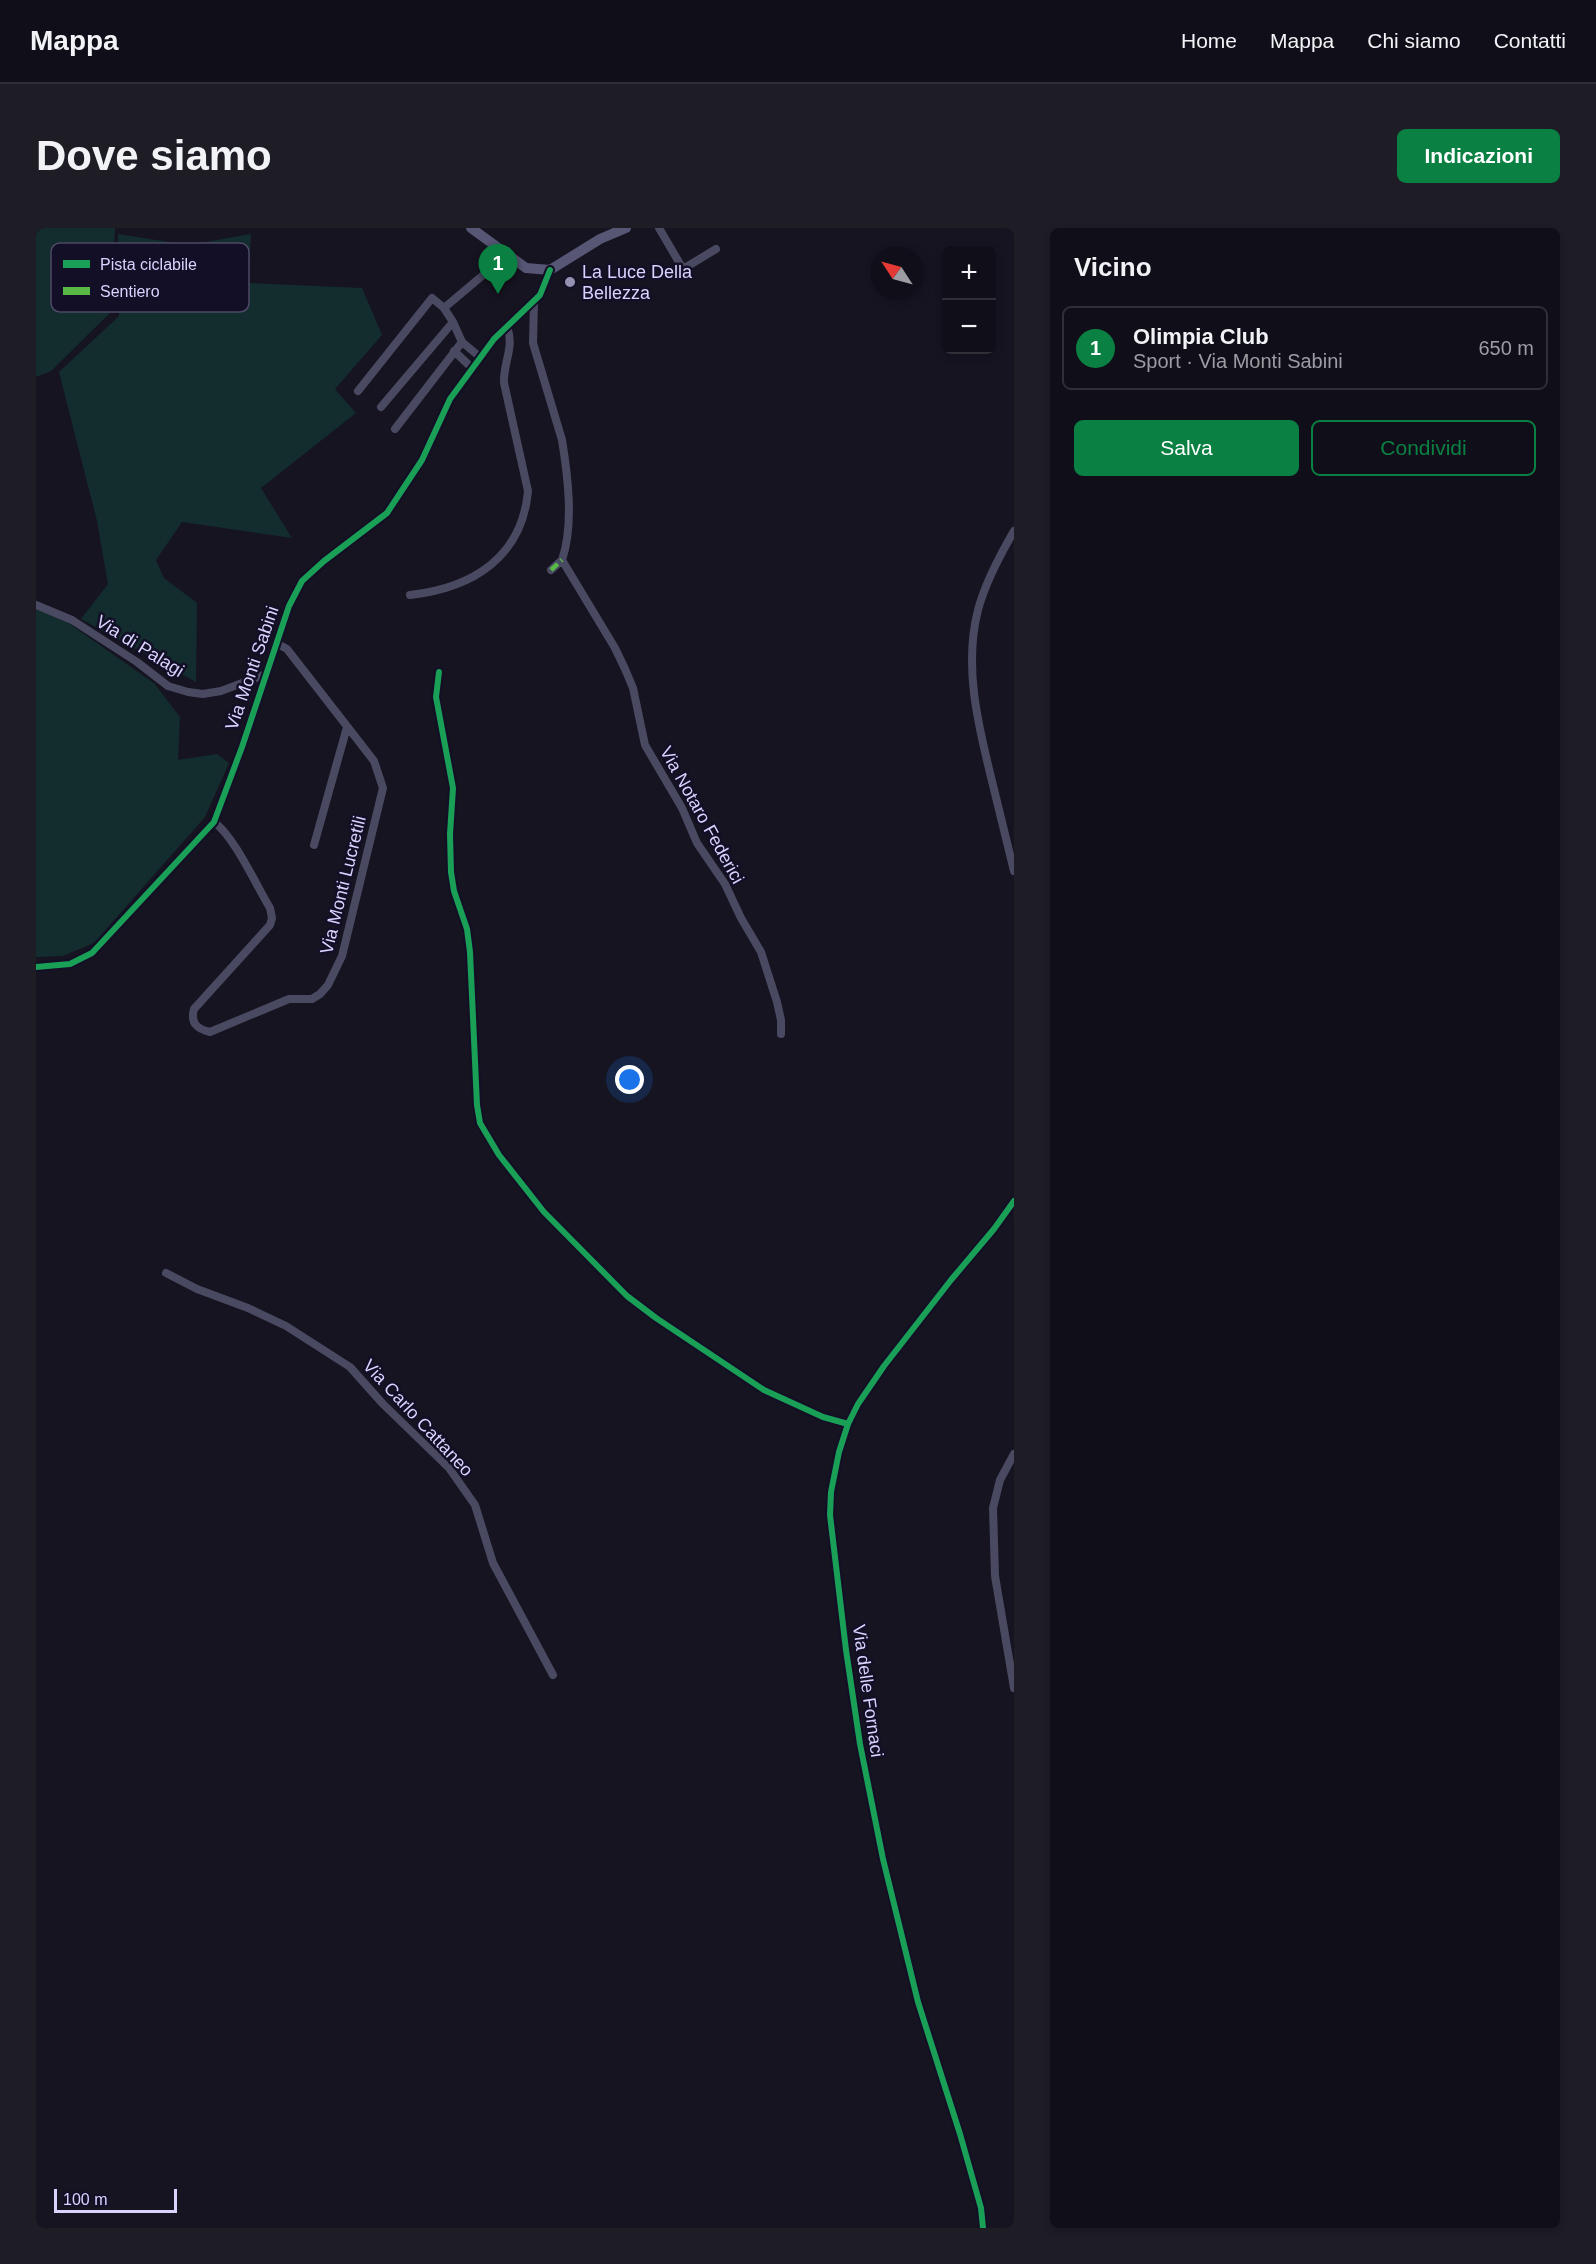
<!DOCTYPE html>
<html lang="it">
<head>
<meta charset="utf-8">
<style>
	:root { --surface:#100f19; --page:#1e1d26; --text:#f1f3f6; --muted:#9c9ca2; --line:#302f38; --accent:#0b8043 }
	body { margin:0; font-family:Helvetica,sans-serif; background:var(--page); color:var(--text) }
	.controls { position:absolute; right:18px; top:18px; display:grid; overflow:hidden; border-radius:9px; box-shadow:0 3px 9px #0003 }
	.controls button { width:54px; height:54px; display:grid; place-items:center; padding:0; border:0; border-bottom:2px solid var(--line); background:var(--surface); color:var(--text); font:30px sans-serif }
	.compass { position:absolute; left:834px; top:18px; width:54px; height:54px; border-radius:50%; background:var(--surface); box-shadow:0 3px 9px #0003; rotate:306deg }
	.scale { position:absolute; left:18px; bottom:15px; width:123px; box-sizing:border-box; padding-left:6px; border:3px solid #d9d4ff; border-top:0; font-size:16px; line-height:21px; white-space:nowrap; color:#d9d4ff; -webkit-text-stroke:4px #130f26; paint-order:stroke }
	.you { position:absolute; left:594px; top:852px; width:21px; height:21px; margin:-15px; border:4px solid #fff; border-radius:50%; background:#1a73e8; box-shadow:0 0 0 9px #1a73e833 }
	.badge { display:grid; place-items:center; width:39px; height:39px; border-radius:50%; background:var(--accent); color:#fff; font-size:20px; font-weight:700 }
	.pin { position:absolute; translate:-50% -50px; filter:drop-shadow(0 2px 3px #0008) }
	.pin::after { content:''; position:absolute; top:32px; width:21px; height:18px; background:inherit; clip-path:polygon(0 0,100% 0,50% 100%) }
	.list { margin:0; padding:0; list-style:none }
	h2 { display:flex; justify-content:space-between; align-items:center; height:78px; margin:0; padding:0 24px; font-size:26px }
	h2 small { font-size:20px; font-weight:400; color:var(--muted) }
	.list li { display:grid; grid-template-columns:39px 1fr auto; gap:18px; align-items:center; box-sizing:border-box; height:84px; margin:0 12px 12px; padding:0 12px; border:2px solid var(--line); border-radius:9px }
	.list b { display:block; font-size:22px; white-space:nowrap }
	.list p { margin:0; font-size:20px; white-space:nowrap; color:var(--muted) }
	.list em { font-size:20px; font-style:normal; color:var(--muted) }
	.actions { display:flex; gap:12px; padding:18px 24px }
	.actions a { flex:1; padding:14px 0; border:2px solid var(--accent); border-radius:9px; text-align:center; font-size:21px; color:var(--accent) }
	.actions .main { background:var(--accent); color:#fff }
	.map { position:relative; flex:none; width:978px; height:2000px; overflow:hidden; border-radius:9px }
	header { display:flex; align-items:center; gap:36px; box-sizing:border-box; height:84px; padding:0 30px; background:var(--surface); border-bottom:2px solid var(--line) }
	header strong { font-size:28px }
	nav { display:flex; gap:33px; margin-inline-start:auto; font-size:21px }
	.intro { display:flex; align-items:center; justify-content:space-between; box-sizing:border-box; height:144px; padding:0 36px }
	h1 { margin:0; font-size:42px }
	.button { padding:15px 27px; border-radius:9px; background:var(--accent); color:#fff; font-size:21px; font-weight:700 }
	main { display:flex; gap:36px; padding:0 36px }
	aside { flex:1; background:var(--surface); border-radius:9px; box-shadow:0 3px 9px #0003 }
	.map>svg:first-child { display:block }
	.green { fill:#132c2d }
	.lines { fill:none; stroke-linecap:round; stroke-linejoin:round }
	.street { stroke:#4a4962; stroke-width:8 }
	.secondary { stroke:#575674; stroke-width:10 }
	.quiet { stroke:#58b947; stroke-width:4.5; stroke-dasharray:9 4.5; stroke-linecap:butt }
	.cycleway-casing { stroke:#130f26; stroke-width:10 }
	.cycleway { stroke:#1a9f57; stroke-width:6 }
	.poi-dot { fill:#9591b1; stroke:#130f26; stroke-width:2 }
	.labels { text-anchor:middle; stroke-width:5; stroke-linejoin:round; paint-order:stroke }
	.poi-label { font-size:18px; fill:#d9d4ff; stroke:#130f26; text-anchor:start }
	.street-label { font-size:18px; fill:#d9d4ff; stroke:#130f26 }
	.key { fill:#130f26; stroke:#4e4a67; stroke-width:1.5 }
	.key-label { font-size:16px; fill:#d9d4ff }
</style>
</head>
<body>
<header>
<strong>Mappa</strong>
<nav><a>Home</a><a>Mappa</a><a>Chi siamo</a><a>Contatti</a></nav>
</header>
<div class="intro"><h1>Dove siamo</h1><a class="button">Indicazioni</a></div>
<main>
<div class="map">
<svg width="978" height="2000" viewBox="0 0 978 2000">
	<rect width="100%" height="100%" fill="#161421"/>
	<path class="green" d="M0,0H79L75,84L15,143L0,149Z
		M82,6L152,17L215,6L212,55L326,60L346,107L299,161L320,185L225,260L256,310L146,294L120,332L128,350L161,375L160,454L45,391L72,356L61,293L23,144L83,88Z
		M0,381L31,394L118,455L144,489L142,532L181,526L193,535L169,589L58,715L27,728L0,729Z"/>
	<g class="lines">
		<path class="street" d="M623,0L647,41L680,21
			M498,73L497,115L526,212C532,249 538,297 526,332L579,420L589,441L597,460L609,517L646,580L661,615L689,656L705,690L725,724L741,774L745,792V806
			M408,80L446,48L478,31
			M426,114L444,129
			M418,123L436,140
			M322,163L396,70L408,80L417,94L345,179
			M359,201L426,114L417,94
			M978,303C964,327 949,355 942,382C928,436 941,492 954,545C962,578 970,611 978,643
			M515,342L526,332
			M374,367C437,360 486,329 492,263L468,155C467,135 479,118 471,99
			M0,377L36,392L101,434L132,458L152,464L167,466L185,463L230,446
			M403,444L400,469L417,560L414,606L415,644L418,663L431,701L434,724L441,877L444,895L463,927L508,984L591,1068L620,1090L728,1162L787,1189L812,1196
			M178,594C198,608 220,657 234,680L236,690L234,697L158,781C154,795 161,801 174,804L253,771H276L284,766L292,757L306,728L347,560L338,533L251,421L240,415
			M278,617L311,499
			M0,739L34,736L56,725L178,594L206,519L253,378L266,353L288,333L351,285L386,232L414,171L458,111L504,67L514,42
			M130,1045L161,1061L212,1080L250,1098L314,1139L347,1176L413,1240L439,1277L457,1335L517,1447
			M978,1226L964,1252L957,1280L959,1348L978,1460
			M947,2000L945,1980L924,1906L882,1774L847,1631L824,1516L810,1422L794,1287L795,1264L803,1224L812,1196L822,1176L848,1138L915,1052L958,1001L978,973"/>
		<path class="secondary" d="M435,0L490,40L514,42L564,11L590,0"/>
		<path class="quiet" d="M515,342L526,332"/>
		<defs>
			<path id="cycleway" d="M403,444L400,469L417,560L414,606L415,644L418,663L431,701L434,724L441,877L444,895L463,927L508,984L591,1068L620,1090L728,1162L787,1189L812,1196
				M0,739L34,736L56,725L178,594L206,519L253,378L266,353L288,333L351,285L386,232L414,171L458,111L504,67L514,42
				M947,2000L945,1980L924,1906L882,1774L847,1631L824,1516L810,1422L794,1287L795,1264L803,1224L812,1196L822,1176L848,1138L915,1052L958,1001L978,973"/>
		</defs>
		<use href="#cycleway" class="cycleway-casing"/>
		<use href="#cycleway" class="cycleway"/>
	</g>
	<circle class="poi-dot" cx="534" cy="54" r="6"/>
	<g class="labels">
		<g class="poi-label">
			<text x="546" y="50">La Luce Della<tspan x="546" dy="21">Bellezza</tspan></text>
		</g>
		<g class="street-label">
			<text transform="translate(104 418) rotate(32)" y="6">Via di Palagi</text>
			<text transform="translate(216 440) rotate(-71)" y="6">Via Monti Sabini</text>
			<text transform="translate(666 587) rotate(61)" y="6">Via Notaro Federici</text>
			<text transform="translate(307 657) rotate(-76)" y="6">Via Monti Lucretili</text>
			<text transform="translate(382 1190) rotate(47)" y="6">Via Carlo Cattaneo</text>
			<text transform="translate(832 1463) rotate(82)" y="6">Via delle Fornaci</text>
		</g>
	</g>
	<rect x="15" y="15" width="198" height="69" rx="9" class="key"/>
	<rect x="27" y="32" width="27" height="8" fill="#1a9f57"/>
	<rect x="27" y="59" width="27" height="8" fill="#58b947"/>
	<g class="key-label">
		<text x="64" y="42">Pista ciclabile</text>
		<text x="64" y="69">Sentiero</text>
	</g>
</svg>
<div class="controls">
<button>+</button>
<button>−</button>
</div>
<svg class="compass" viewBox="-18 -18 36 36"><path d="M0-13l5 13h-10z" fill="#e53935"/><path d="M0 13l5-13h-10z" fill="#9c9ca2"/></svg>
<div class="scale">100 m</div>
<div class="you"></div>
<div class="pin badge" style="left:462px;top:66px">1</div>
</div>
<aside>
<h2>Vicino<small></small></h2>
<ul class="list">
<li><span class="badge">1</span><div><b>Olimpia Club</b><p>Sport · Via Monti Sabini</p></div><em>650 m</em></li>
</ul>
<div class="actions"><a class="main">Salva</a><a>Condividi</a></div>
</aside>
</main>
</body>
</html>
